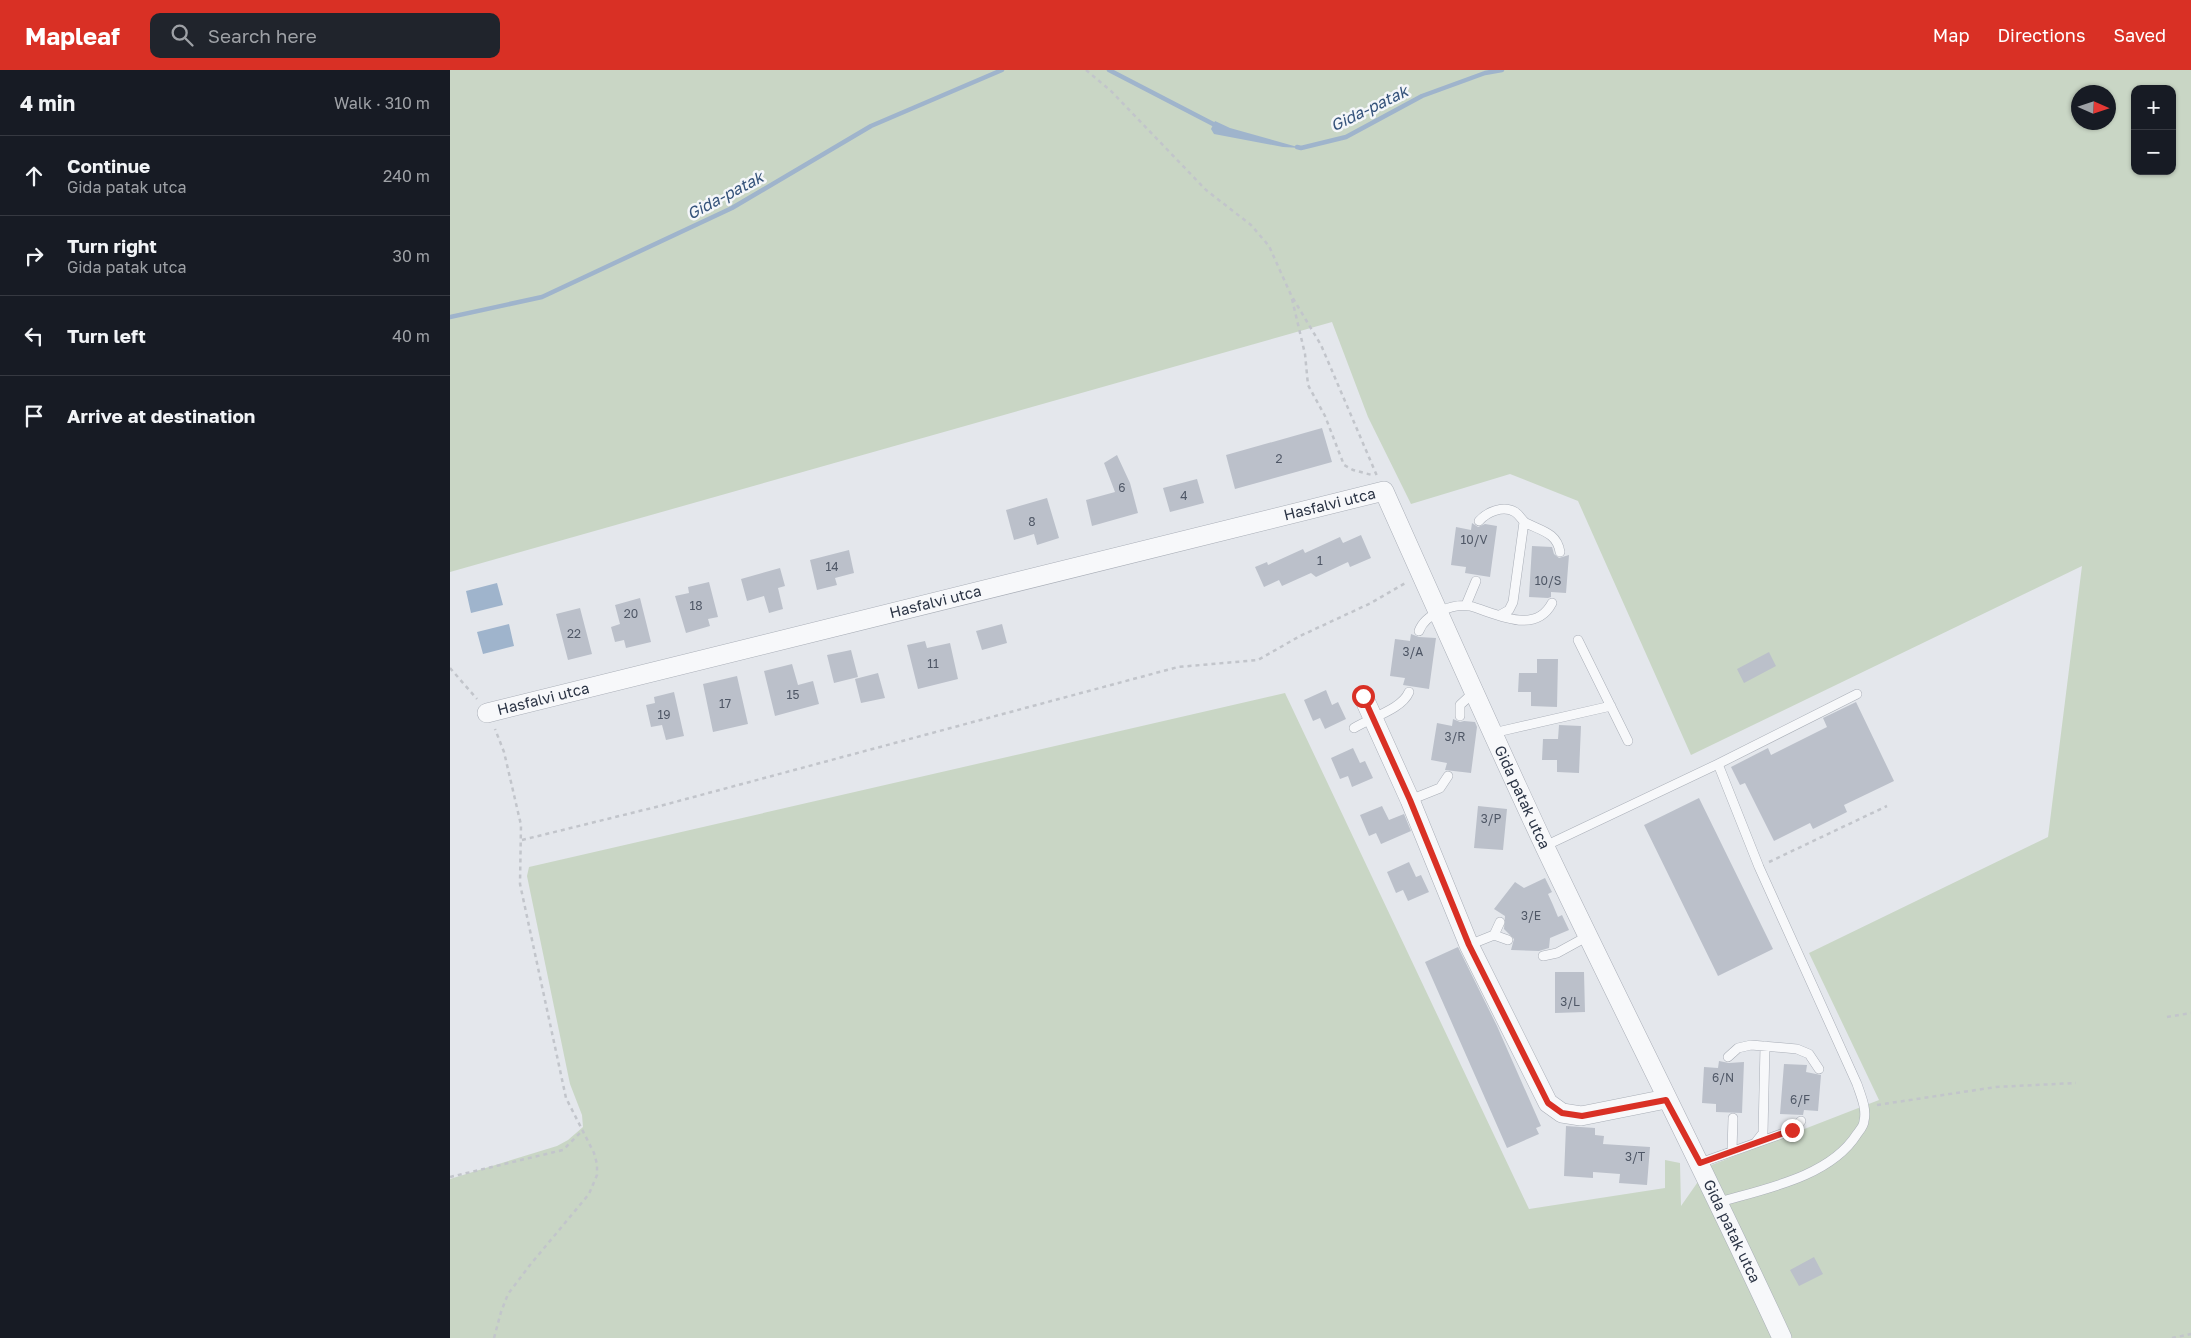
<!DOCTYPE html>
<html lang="en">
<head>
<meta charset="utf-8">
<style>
	:root { --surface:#171b24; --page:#20242c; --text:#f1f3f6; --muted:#9ea1a6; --line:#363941; --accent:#d93025 }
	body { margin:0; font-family:"Golos Text",sans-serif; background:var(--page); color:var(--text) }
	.controls { position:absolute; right:15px; top:15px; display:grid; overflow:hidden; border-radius:10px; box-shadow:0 1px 4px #0004 }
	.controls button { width:45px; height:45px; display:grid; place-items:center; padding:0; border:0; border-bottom:1px solid var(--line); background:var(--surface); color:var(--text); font:25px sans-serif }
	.compass { position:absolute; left:1621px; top:15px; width:45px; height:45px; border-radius:50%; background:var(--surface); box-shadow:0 1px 4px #0004; rotate:93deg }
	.stop { position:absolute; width:15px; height:15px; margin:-11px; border:4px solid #d93025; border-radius:50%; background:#fff }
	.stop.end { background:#d93025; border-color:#fff; box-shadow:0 1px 5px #0008 }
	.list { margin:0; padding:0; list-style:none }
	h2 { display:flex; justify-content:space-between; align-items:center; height:65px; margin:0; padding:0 20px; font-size:21px }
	h2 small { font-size:16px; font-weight:400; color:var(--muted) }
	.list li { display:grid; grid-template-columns:32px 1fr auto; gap:15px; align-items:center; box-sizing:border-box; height:80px; padding:0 20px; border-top:1px solid var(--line) }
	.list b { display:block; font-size:19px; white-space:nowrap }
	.list p { margin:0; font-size:16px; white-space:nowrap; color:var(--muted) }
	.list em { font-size:16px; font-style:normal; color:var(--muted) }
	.icon { flex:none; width:28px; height:28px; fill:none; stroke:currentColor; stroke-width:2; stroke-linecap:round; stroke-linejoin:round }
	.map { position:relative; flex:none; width:1741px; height:1268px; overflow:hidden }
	header { display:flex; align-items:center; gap:30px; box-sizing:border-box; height:70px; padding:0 25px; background:var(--accent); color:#fff }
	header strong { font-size:24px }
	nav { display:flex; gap:28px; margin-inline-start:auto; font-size:18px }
	.search { width:350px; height:45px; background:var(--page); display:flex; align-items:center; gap:12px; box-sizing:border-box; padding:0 18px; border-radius:10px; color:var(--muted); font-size:19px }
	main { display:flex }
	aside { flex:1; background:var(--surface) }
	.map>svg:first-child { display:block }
	.green { fill:#c9d6c5; fill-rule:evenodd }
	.water { fill:#9fb4cc }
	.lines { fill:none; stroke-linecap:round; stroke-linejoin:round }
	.stream { stroke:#9fb4cc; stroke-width:4.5 }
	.building { fill:#bbc0ca }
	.lane-casing { stroke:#a9aeb7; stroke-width:10 }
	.street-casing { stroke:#a9aeb7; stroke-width:20 }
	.path { stroke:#c2c5cb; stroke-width:2.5; stroke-dasharray:4 4; stroke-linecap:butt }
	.lane { stroke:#f7f8fa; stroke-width:9 }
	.street { stroke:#f7f8fa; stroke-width:19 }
	.route { stroke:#d93025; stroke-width:6 }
	.labels { text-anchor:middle; stroke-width:5; stroke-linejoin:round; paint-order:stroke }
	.number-label { font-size:12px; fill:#4f5766 }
	.street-label { font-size:15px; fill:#2b3445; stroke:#f4f6f9 }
	.water-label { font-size:16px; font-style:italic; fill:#34527a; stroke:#f4f6f9 }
</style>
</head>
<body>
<header>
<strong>Mapleaf</strong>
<div class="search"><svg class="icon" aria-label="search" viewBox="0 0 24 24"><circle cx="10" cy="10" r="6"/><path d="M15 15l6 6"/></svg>Search here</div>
<nav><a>Map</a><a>Directions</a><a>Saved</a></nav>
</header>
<main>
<aside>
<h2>4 min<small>Walk · 310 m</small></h2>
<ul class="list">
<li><svg class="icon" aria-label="ahead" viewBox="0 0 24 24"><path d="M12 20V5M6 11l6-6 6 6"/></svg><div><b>Continue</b><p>Gida patak utca</p></div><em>240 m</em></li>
<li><svg class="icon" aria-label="right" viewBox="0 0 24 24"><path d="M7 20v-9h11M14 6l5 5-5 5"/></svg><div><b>Turn right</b><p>Gida patak utca</p></div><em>30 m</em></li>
<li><svg class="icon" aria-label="left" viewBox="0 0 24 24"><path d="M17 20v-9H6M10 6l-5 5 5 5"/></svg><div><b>Turn left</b></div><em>40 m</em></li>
<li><svg class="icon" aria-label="arrive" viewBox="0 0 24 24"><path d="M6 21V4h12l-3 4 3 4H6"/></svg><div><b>Arrive at destination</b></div></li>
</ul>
</aside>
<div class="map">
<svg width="1741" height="1268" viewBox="0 0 1741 1268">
	<rect width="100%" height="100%" fill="#e4e7ec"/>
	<path class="green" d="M0,0H1741V1268H0V1109L107,1076L118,1070L133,1057L132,1045L120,1014L77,806L79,797L835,623L1079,1139L1215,1118V1090L1230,1093L1231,1136L1259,1096L1429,1030L1359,883L1598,767L1632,496L1241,685L1128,431L1060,404L961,434L918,347L882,252L0,502ZM1685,19H1722V101H1685ZM1628,22H1658V52H1628Z"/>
	<path class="water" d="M765,51L780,58L851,78L833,77L764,64L761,59Z
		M47,513L53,535L21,543L16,521Z
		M59,554L64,576L33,584L27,562Z"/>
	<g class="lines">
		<path class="stream" d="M659,0L767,56
			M847,77L851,78L896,67L972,26L1035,3L1052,0
			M0,247L92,227L282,138L421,56L552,0"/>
	</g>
	<path class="building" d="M872,358L882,392L785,419L776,385Z
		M667,385L680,413L688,443L642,456L636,430L665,422L654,393Z
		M747,409L754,433L720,442L713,418Z
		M597,428L609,468L587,475L584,464L564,470L556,440Z
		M1022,453L1028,457L1035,454L1047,456L1040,507L1015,503L1016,497L1001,495L1006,457L1021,460Z
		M911,465L921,488L900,497L898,492L866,507L861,503L832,516L829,510L814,517L805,497L817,492L818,495L853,479L855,483L890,467L893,473Z
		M1082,476L1102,477L1104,484L1109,488L1119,485L1116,523L1101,522V527L1098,528L1079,527Z
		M399,480L404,503L385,508L387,515L367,520L360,490Z
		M330,498L335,516L328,518L333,539L319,543L314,526L297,531L291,509Z
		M259,512L268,547L258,549L260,556L236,563L225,526L239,523L238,517Z
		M190,528L201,572L176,578L174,570L165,572L161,557L170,554L165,535Z
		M130,538L142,584L118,590L106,544Z
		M552,554L557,573L532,580L526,561Z
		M961,564L969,567L986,568L979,619L953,615L955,608L940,606L945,569L960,571Z
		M475,571L477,578L500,573L508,609L468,619L457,575Z
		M401,580L408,607L384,613L377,585Z
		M1319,582L1326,596L1294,613L1287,599Z
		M1087,589H1108L1107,637L1081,636V622H1068L1069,603H1087Z
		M342,594L348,615L363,611L369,634L325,646L314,601Z
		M428,603L435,628L411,633L405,609Z
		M287,606L298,654L263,662L253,614Z
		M876,620L882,635L888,632L896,649L875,659L870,648L863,651L854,630Z
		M224,622L234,666L216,670L212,655L201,657L196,635L205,633L204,627Z
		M1406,632L1444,711L1394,735L1397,742L1363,759L1360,753L1324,771L1295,713L1290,715L1281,697L1318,678L1321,685L1377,657L1373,648Z
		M1003,649L1010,652L1014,651L1025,652L1027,657L1021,703L995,700L997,693L981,690L987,653L1002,656Z
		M1109,655L1131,656L1129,703L1107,702V690H1092L1093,669H1108Z
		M903,678L910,693L915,691L923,708L902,717L898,706L890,709L881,688Z
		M1249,728L1323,879L1268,906L1194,755Z
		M932,736L939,750L954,744L961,761L931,774L926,763L919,766L910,745Z
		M1028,736L1057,739L1053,780L1024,778Z
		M959,792L966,807L971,805L979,822L958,831L953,820L946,823L937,802Z
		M1095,808L1102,822L1098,824L1103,835L1108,847L1112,845L1119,860L1100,868L1099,878L1089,881L1061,880L1064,869L1054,859L1055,846L1044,839L1065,812L1074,818Z
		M1008,877L1047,956L1091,1056L1086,1058L1089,1064L1057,1078L975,892Z
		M1105,902H1134L1135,942L1105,943Z
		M1269,991L1279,993L1294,992L1292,1043L1266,1042V1034L1252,1033L1254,997L1268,998Z
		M1334,994L1357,995L1356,1002L1371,1005L1368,1041L1354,1040L1353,1045L1330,1044Z
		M1116,1056L1145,1058V1065L1154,1066L1153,1074L1200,1077L1197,1115L1169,1113L1170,1104L1143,1102V1108L1114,1106Z
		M1364,1187L1373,1204L1349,1216L1340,1200Z"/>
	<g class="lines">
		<defs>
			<path id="lane" d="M1029,451C1037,442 1053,435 1065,442C1070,445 1072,451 1076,453C1092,461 1107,463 1110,482
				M1016,535L1026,511
				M1050,545L1059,540L1063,532L1074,452
				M969,561C975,544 1003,533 1020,536C1045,543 1085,566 1102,533
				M1128,570L1178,671
				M1010,646V635L1024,622
				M904,658C922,647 952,639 959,622
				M1043,663L1161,636
				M1268,694L1309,797L1407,1014C1411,1026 1417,1039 1414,1051C1414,1056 1409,1061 1407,1064C1380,1107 1314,1119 1269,1132
				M960,730L990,718L998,706
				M1095,776L1268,694L1407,624
				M1044,865L1050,852
				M1019,875L1044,865L1058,870
				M1093,886L1107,883L1138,866
				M1278,987L1288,978L1301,975L1347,979L1359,984L1369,999
				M1306,1072L1313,1063L1315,976
				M1282,1080L1283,1048
				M1250,1093L1334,1063L1342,1060L1351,1051"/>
			<g id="street">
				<path d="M913,626L960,730L1019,875L1098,1033L1112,1043L1131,1046L1216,1029"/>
				<path id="s1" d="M37,643L934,421C987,540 1040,659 1095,777C1173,941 1256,1103 1332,1268"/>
			</g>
		</defs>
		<use href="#lane" class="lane-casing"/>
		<use href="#street" class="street-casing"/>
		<path class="path" d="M636,0L661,21L756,120L801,155L819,176L841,225L871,275L927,406
			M842,229L855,284L858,315L875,346L894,395L903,400L922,405
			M0,598L27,629
			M72,770L210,736L728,597L808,590L850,566L921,533L957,512
			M1319,792L1437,736
			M1717,947L1741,943
			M1427,1035L1546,1017L1626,1013
			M0,1107L113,1080L132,1061
			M44,1268L51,1242L58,1224L80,1195L139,1124L147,1105V1094L144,1083L116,1028L70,814L71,755L54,682L45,659
			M1722,1268L1741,1264"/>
		<use href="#lane" class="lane"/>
		<use href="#street" class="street"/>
	</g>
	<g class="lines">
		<path class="route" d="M913,626L960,730L1019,875L1098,1033L1112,1043L1132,1046L1216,1030L1250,1093L1342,1060"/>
	</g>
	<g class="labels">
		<g class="number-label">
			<text x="829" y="393">2</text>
			<text x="672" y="422">6</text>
			<text x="734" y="430">4</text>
			<text x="582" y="456">8</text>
			<text x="1024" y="474">10/V</text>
			<text x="870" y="495">1</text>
			<text x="382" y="501">14</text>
			<text x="1098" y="515">10/S</text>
			<text x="246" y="540">18</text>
			<text x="181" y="548">20</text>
			<text x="124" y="568">22</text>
			<text x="963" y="586">3/A</text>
			<text x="483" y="598">11</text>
			<text x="343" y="629">15</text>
			<text x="275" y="638">17</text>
			<text x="214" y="649">19</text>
			<text x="1005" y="671">3/R</text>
			<text x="1041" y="753">3/P</text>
			<text x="1081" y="850">3/E</text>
			<text x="1120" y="936">3/L</text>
			<text x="1273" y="1012">6/N</text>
			<text x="1350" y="1034">6/F</text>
			<text x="1185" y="1091">3/T</text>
		</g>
		<g class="street-label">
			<text dy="5" stroke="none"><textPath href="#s1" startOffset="868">Hasfalvi utca</textPath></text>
			<text dy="5" stroke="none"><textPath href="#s1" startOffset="462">Hasfalvi utca</textPath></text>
			<text dy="5" stroke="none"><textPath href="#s1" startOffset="58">Hasfalvi utca</textPath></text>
			<text dy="5" stroke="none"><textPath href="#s1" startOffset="1260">Gida patak utca</textPath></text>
			<text dy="5" stroke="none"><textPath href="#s1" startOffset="1742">Gida patak utca</textPath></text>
		</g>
		<g class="water-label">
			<text transform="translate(919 38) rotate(-26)" y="6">Gida-patak</text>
			<text transform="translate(275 125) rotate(-28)" y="6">Gida-patak</text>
		</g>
	</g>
</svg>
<div class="controls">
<button>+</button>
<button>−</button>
</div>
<svg class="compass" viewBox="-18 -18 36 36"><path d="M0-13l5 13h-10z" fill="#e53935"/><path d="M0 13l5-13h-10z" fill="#9ea1a6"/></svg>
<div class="stop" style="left:913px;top:626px"></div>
<div class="stop end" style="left:1342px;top:1060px"></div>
</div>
</main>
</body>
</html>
